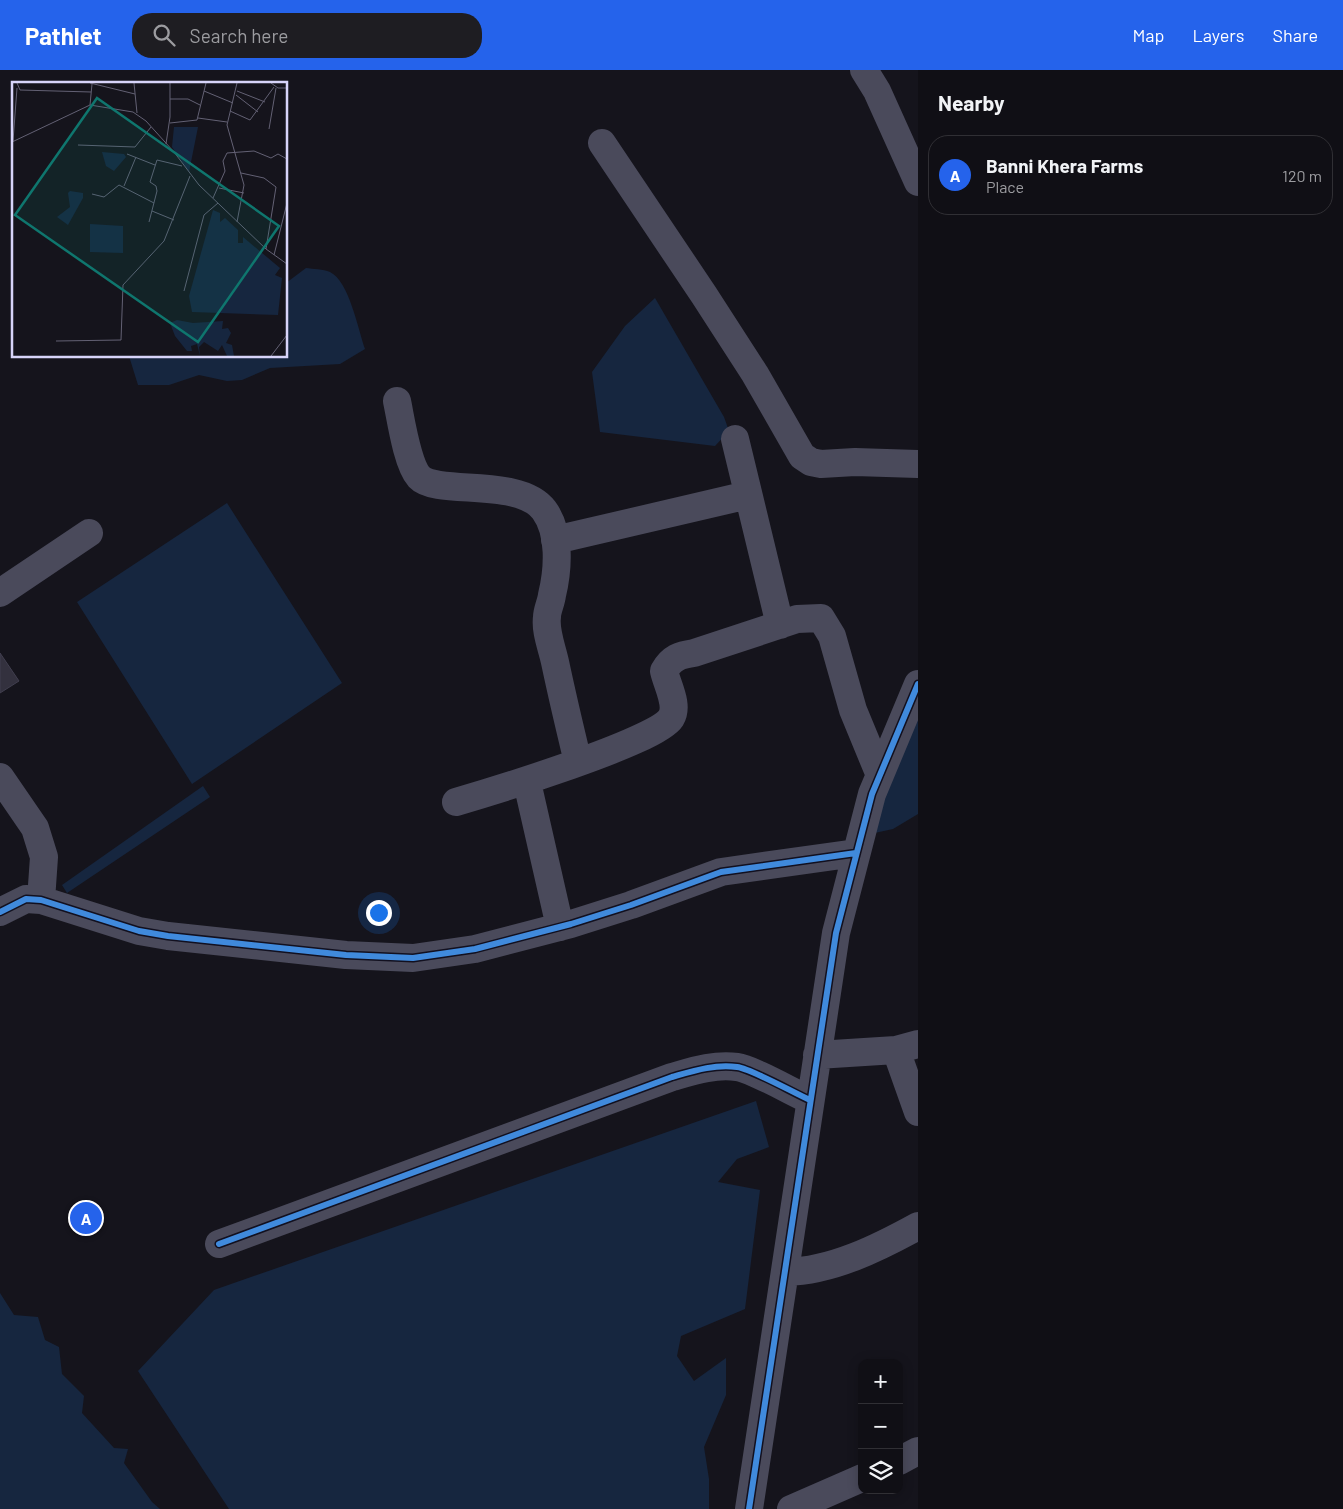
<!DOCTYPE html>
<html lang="en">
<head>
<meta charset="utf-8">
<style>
	:root { --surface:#100f15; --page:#1e1d22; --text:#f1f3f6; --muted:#9c9ca0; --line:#302f34; --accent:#2563eb }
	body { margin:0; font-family:Barlow,sans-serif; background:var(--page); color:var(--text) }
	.controls { position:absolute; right:15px; bottom:15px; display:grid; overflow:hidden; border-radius:10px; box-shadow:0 2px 12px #0003 }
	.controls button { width:45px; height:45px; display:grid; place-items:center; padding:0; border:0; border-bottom:1px solid var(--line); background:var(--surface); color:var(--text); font:25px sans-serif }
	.you { position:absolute; left:378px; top:842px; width:18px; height:18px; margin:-12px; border:4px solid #fff; border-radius:50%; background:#1a73e8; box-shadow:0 0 0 8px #1a73e833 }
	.badge { display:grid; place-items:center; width:32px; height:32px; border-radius:50%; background:var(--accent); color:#fff; font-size:16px; font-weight:700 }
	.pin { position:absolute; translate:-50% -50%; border:2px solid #fff; box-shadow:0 1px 5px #0006 }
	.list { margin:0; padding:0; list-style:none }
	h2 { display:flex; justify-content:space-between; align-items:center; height:65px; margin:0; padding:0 20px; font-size:21px }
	h2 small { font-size:16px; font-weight:400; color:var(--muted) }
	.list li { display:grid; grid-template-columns:32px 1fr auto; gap:15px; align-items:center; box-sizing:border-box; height:80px; margin:0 10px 10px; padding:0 10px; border:1px solid var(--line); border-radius:20px }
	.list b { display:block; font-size:19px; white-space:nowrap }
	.list p { margin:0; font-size:16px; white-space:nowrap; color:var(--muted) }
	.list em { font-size:16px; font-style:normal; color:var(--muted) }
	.icon { flex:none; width:28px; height:28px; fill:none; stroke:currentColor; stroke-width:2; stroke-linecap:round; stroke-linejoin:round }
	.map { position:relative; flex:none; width:918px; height:1439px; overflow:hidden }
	header { display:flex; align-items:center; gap:30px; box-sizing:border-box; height:70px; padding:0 25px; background:var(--accent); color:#fff }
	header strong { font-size:24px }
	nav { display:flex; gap:28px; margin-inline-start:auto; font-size:18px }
	.search { width:350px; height:45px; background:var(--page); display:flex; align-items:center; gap:12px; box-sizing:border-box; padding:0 18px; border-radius:20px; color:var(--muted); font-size:19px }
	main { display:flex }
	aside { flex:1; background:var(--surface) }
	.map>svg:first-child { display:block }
	.water { fill:#16263f }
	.building { fill:#33313e; stroke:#413f4f }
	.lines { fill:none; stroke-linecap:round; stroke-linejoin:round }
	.minor { stroke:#4a4a5b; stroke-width:28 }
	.cycleway-casing { stroke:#12101f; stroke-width:9 }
	.cycleway { stroke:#408adc; stroke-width:6 }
	.inset-road { fill:none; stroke:#636174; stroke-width:1 }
	.view { fill:#0f766e; fill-opacity:0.15; stroke:#0f766e; stroke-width:2.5 }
	.inset-edge { fill:none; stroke:#d7d4f9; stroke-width:2.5 }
</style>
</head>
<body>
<header>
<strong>Pathlet</strong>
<div class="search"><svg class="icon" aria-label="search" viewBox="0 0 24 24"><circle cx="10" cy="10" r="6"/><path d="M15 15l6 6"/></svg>Search here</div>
<nav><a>Map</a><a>Layers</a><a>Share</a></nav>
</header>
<main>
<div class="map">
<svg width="918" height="1439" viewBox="0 0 918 1439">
	<rect width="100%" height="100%" fill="#15141c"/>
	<path class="water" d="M306,198C313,199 323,199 330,202C349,211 358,259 365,279L340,294L270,298L242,310L227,311L199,305L169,315H138L129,286H286V213Z
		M655,228L724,347L729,361L715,376L600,362L592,302L625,256Z
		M227,433L342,613L192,714L77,532Z
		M918,645V744L893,759L870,764Z
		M203,716L210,727L67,823L62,815Z
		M756,1031L769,1077L737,1089L718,1112L760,1120L745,1239L681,1266L677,1286L694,1311L726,1288V1325L704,1377L709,1409V1439H229L138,1301L214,1220Z
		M0,1223L14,1245L38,1247L45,1270L59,1277L62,1304L84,1326L82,1343L114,1378L128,1379L124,1393L152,1432L160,1439H0Z"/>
	<path class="building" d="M0,583L19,611L0,623Z"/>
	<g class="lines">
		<path class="minor" d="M864,0L877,21L918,112
			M602,73L704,225L755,304L802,386L811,392L821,394L855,392L918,394
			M397,331C401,350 407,393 419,407C437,426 519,407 544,440C561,463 558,500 552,525C551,533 547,540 547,547C545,561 552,578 555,592C562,625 570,659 578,692
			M735,369L780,555
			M555,470L748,425
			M0,523L89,463
			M0,707L35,758L44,787L41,830
			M527,712L560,857
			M456,732C490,722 656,672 671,648C679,635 667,615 664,601C671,588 680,585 694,583L797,549L821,548L832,566L853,640L879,703
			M0,842L26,829L41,830L139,861L168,866L346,885L413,888L475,879L571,854L631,835L721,802L856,783
			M896,980L918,1042
			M817,985L896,980L918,974
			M219,1174L672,1007C693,1001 714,994 737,997C752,999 794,1023 810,1030
			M786,1202C832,1201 878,1178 918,1156
			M899,1391L918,1381
			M749,1439L836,863L872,724L918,614
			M791,1439L862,1408"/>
		<defs>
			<path id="cycleway" d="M0,842L26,829L41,830L139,861L168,866L346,885L413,888L475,879L571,854L631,835L721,802L856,783
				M219,1174L672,1007C693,1001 714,994 737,997C752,999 794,1023 810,1030
				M749,1439L836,863L872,724L918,614"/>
		</defs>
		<use href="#cycleway" class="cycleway-casing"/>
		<use href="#cycleway" class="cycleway"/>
	</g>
	<g transform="translate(12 12)">
		<rect width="275" height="275" fill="#15141c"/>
		<path d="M162,45H186L177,90L160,65ZM90,70L112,72L114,75L102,89L94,84ZM58,109L71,111V116L56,143L45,135L58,125L56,111ZM201,128L208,131V140L213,136L226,148V161H231V155L268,186L263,193L270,196L266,233L180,230L177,214ZM78,142L111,144V171L78,170ZM165,238L181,241L211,239L210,247L216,246L219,251L214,261L220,263L222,274H215L210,263L206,269L192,260L187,265L188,274L185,262L179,264L180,269H175L163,254L158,241Z" fill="#16263f"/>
		<path class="inset-road" d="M5,1L8,8L79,10M78,1L123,12M122,1L125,31M225,1L215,43L232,103L225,140M259,1L266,6H275M192,9L221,21M225,9L253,20M224,13L246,30M158,17H176L188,23M78,23L80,2M218,29L238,38L262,5M186,36L215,40M158,41L185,38L194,1M257,47L264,6M1,59L5,6M0,60L78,23L121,30L134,39L162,70L187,103L254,167L275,182M154,62L158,35V1M66,63L123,65L139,45M115,72L143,83M229,91L252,96L264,105L254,167M112,104L124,75M207,106L232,111M80,112L92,115L107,103L142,121M201,116L213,89L211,79L215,71L242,69L259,76L266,72L275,77M140,129L162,138M137,140L145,109L144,104L138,100L145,78L170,84M262,173L275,121M172,209L192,133L206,121M44,259L109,258L111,203L152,159L178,94M259,274L275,253"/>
		<path class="view" d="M85,16L267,144L186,260L3,133Z"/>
		<rect width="275" height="275" class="inset-edge"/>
	</g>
</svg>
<div class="controls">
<button>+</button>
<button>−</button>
<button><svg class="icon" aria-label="layers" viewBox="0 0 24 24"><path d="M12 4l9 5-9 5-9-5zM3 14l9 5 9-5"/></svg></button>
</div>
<div class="you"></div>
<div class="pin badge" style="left:86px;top:1148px">A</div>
</div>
<aside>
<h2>Nearby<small></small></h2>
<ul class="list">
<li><span class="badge">A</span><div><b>Banni Khera Farms</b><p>Place</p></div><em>120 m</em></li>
</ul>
</aside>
</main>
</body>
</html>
